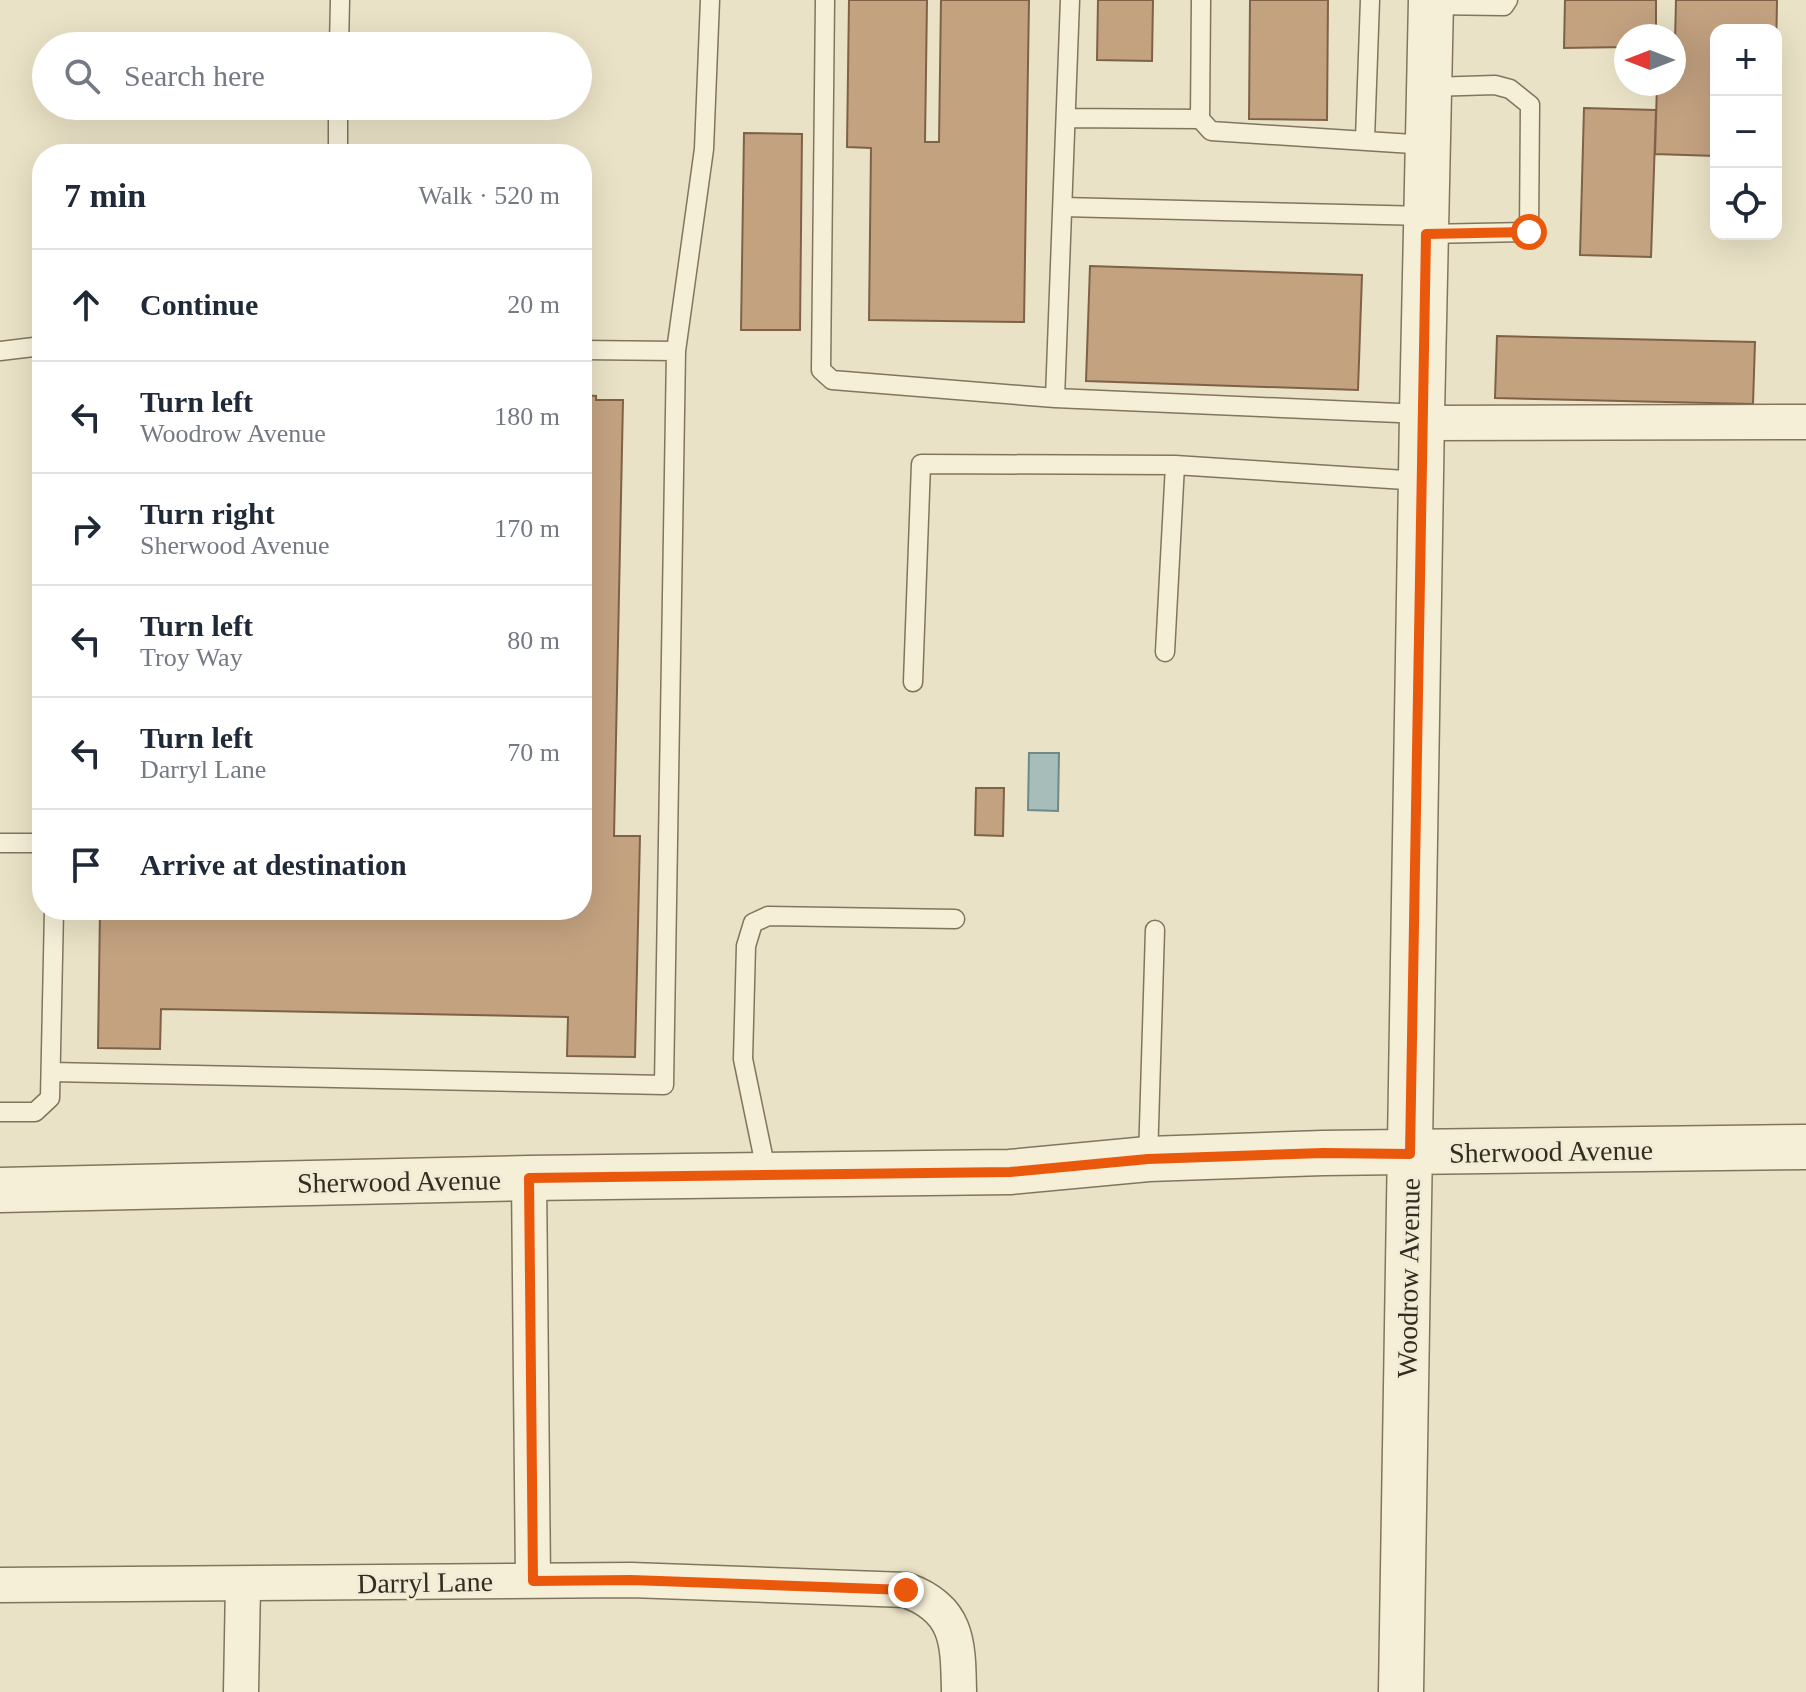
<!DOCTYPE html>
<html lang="en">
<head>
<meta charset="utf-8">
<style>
	:root { --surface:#fff; --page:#f2f2f3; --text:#1f2937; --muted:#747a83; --line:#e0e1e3 }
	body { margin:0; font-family:"Times New Roman",serif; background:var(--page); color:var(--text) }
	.controls { position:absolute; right:24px; top:24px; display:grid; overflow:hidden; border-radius:16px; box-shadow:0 8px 32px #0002 }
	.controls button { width:72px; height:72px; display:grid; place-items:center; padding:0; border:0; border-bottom:2px solid var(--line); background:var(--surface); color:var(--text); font:40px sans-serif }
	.compass { position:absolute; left:1614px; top:24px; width:72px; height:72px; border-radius:50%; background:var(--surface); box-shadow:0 8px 32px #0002; rotate:270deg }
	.stop { position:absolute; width:24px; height:24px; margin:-18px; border:6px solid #ea580c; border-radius:50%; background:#fff }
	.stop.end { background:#ea580c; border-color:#fff; box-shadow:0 2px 8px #0008 }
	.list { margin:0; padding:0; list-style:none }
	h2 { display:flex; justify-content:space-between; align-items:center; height:104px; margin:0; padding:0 32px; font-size:34px }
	h2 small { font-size:26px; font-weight:400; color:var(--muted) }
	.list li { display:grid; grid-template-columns:52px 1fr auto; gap:24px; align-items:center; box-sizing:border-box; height:112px; padding:0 32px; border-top:2px solid var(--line) }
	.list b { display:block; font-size:30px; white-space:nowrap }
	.list p { margin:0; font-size:26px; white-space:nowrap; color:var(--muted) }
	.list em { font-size:26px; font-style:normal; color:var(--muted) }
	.icon { flex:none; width:44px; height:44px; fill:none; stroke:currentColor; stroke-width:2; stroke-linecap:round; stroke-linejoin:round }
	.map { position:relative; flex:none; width:1806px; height:1692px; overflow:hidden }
	.search { position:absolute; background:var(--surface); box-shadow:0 8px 32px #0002; left:32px; top:32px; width:560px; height:88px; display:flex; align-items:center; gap:20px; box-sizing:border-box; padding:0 28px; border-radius:44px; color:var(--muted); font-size:30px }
	.panel { position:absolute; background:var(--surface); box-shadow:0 8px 32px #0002; left:32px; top:144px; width:560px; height:776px; border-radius:32px }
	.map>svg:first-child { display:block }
	.water { fill:#a7bdb9; stroke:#6f8a86; stroke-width:2 }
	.building { fill:#c3a280; stroke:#7f6246; stroke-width:2 }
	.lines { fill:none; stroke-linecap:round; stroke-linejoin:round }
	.service-casing { stroke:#82755e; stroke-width:21 }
	.minor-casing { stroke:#82755e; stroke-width:37 }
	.tertiary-casing { stroke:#82755e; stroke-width:47 }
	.service { stroke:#f5efd8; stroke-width:18 }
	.minor { stroke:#f5efd8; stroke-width:34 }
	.tertiary { stroke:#f5efd8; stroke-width:44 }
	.route { stroke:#ea580c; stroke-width:10 }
	.labels { text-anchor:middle; stroke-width:6; stroke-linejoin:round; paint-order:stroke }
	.street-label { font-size:28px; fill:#342c20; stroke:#f1ecd5 }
</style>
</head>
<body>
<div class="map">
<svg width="1806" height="1692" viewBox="0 0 1806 1692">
	<rect width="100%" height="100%" fill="#e9e2c6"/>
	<path class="water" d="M1029,753H1059L1058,811L1028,810Z"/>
	<path class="building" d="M849,0H927L925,142H939L941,0H1029L1024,322L869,320L871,148L847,147Z
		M1098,0H1153L1152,61L1097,60Z
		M1250,0H1328L1327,120L1249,119Z
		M1565,0H1656V36H1626V47L1564,48Z
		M1676,0H1777L1776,56V30H1716V156L1655,154L1657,84H1674Z
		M1584,108L1656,110L1651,257L1580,255Z
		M744,133L802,134L800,330H741Z
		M1090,266L1362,275L1358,390L1086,381Z
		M1497,336L1755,342L1753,404L1495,398Z
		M582,395L596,396V400H623L614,836H640L635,1057L567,1056L568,1017L161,1009L160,1049L98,1048L100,910H582Z
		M976,788H1004L1003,836L975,835Z"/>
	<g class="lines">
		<defs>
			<path id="service" d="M825,0L821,370L832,380L1055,398L1422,414
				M1431,5L1504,6L1508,0
				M339,46L340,0
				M1066,118L1200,119L1211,131L1428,145
				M1200,119L1201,0
				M1365,139L1370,0
				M338,154V106
				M1063,207L1426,216
				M1426,234L1529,232L1530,105L1510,89L1495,85L1430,87
				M582,350L676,351
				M0,351L42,346
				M1055,398L1070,0
				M1165,652L1175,465
				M913,682L921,464L1175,465L1421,481
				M0,843H42
				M51,1072L664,1085L676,351L704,149L710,0
				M0,1112H35L50,1098L54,910
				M1148,1159L1155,930
				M767,1175L743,1059L746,946L753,923L768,916L955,919"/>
			<path id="minor" d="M1422,423L1806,422
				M529,1178L533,1581
				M0,1585L631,1580L906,1590C959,1609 958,1643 959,1692
				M241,1692L243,1584"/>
			<path id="tertiary" d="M0,1190L529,1178L1010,1172L1148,1159L1323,1153L1806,1147
				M1401,1692L1422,414L1431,0"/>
		</defs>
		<use href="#service" class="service-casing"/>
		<use href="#minor" class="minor-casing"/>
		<use href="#tertiary" class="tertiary-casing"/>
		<use href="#service" class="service"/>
		<use href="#minor" class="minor"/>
		<use href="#tertiary" class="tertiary"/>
	</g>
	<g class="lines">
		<path class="route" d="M906,1590L631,1580L533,1581L529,1178L1010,1172L1148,1159L1323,1153L1410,1154L1426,234L1529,232"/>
	</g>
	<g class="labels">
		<g class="street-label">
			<text transform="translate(1551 1151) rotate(-1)" y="10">Sherwood Avenue</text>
			<text transform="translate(399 1181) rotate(-1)" y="10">Sherwood Avenue</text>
			<text transform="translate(1408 1278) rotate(-89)" y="10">Woodrow Avenue</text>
			<text transform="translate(425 1582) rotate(-1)" y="10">Darryl Lane</text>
		</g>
	</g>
</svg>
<div class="controls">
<button>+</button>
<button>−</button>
<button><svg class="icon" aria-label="locate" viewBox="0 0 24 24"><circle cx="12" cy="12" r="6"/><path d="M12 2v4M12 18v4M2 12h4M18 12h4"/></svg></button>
</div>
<svg class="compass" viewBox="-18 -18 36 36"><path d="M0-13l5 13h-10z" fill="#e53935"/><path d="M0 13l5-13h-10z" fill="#747a83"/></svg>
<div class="stop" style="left:1529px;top:232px"></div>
<div class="stop end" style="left:906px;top:1590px"></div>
<div class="search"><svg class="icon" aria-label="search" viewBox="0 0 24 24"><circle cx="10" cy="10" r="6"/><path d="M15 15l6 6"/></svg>Search here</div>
<section class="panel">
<h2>7 min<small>Walk · 520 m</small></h2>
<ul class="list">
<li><svg class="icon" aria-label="ahead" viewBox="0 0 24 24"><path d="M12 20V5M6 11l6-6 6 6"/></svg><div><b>Continue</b></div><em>20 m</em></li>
<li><svg class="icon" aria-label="left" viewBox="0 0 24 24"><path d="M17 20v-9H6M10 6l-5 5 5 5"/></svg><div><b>Turn left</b><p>Woodrow Avenue</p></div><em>180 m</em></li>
<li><svg class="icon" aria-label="right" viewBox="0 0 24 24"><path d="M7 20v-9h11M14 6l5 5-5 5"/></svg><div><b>Turn right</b><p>Sherwood Avenue</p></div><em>170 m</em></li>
<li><svg class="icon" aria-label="left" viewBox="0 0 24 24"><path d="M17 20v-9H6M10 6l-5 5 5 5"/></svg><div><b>Turn left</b><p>Troy Way</p></div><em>80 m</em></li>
<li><svg class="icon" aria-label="left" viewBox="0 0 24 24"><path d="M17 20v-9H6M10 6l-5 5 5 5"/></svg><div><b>Turn left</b><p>Darryl Lane</p></div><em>70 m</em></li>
<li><svg class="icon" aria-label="arrive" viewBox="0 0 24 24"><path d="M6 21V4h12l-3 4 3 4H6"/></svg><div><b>Arrive at destination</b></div></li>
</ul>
</section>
</div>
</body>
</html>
